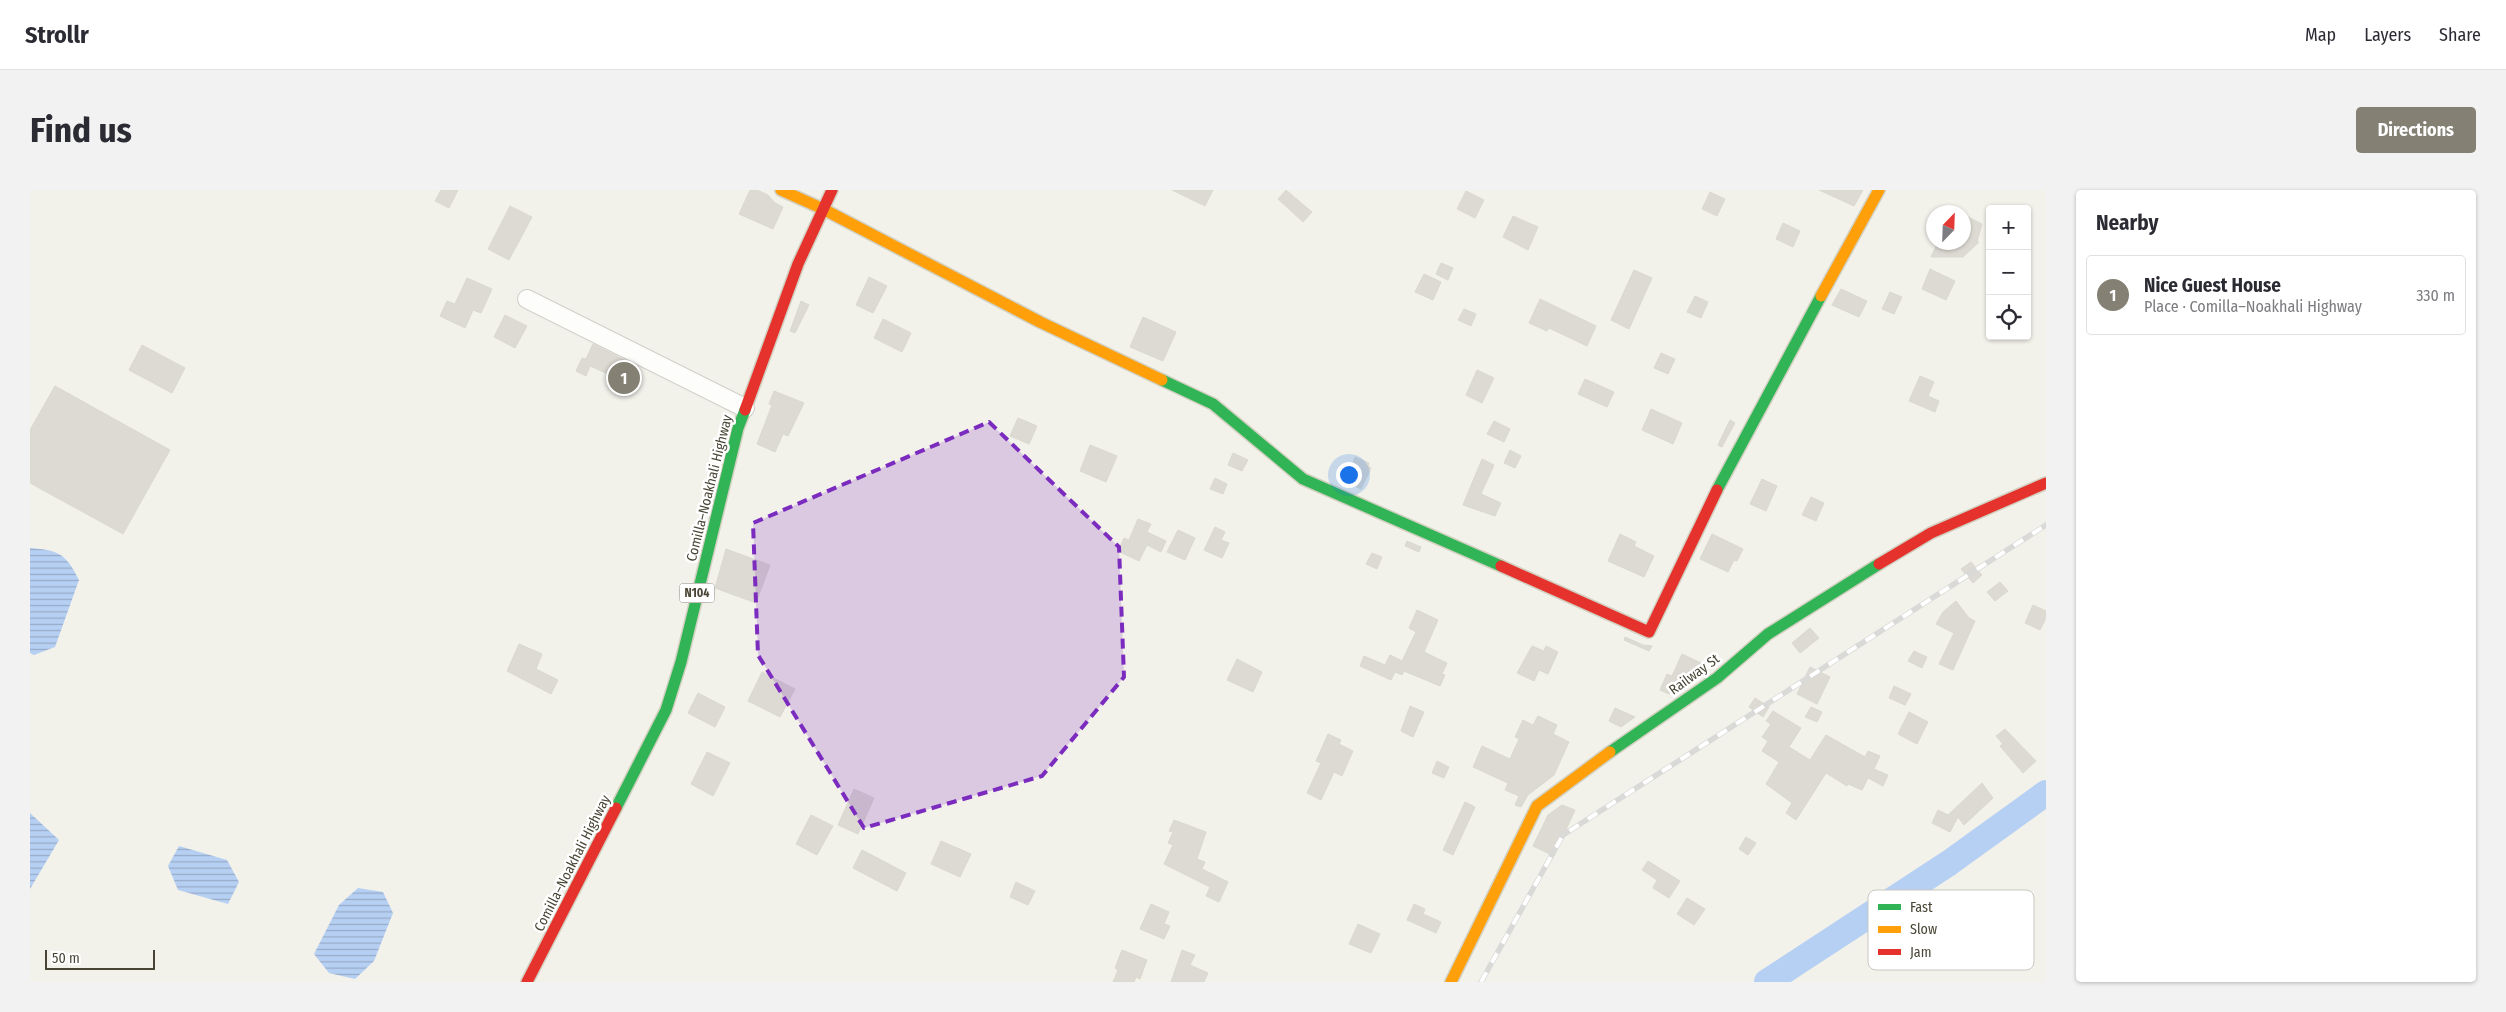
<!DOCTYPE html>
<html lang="en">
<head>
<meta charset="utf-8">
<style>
	:root { --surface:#fff; --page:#f2f2f3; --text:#2b2b33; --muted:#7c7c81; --line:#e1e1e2; --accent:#848174 }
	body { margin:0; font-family:"Fira Sans Condensed",sans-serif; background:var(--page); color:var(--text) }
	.controls { position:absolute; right:15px; top:15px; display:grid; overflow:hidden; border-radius:5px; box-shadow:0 1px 4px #0004 }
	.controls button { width:45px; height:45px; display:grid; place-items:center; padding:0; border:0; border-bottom:1px solid var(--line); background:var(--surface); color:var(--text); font:25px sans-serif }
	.compass { position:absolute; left:1896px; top:15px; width:45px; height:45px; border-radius:50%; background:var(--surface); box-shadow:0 1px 4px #0004; rotate:23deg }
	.scale { position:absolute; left:15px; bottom:12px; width:110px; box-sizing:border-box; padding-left:5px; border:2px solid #494535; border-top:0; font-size:14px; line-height:18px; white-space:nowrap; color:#494535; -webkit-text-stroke:4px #fff; paint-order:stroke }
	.you { position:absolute; left:1318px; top:284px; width:18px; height:18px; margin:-12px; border:4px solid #fff; border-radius:50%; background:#1a73e8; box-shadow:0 0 0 8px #1a73e833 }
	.badge { display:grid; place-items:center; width:32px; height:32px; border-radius:50%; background:var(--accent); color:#fff; font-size:16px; font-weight:700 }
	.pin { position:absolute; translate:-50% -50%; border:2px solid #fff; box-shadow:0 1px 5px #0006 }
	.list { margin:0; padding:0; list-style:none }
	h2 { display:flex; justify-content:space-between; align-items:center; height:65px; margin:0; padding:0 20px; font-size:21px }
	h2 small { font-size:16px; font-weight:400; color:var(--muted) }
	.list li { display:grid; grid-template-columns:32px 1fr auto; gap:15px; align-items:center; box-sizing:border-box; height:80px; margin:0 10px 10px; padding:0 10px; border:1px solid var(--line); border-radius:5px }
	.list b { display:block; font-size:19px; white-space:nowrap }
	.list p { margin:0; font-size:16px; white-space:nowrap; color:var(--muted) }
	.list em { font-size:16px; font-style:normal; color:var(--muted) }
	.icon { flex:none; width:28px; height:28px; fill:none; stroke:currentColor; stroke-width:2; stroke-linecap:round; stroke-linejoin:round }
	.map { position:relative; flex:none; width:2016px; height:792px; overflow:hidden; border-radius:5px }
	header { display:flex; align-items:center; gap:30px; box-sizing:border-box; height:70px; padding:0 25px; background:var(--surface); border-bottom:1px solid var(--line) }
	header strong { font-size:24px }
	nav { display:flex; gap:28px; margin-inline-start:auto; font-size:18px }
	.intro { display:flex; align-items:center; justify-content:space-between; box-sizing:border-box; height:120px; padding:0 30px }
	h1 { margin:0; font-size:35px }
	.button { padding:12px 22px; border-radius:5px; background:var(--accent); color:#fff; font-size:18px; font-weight:700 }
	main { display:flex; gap:30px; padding:0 30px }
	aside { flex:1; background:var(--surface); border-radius:5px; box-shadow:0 1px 4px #0004 }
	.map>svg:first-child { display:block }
	.water { fill:url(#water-rules) }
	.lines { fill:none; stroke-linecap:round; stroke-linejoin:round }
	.river { stroke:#b6d0f4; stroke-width:26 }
	.building { fill:#dcdad2; stroke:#dad9d0 }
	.street-casing { stroke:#d0cfc7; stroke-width:20 }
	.fast-casing { stroke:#d2d0c0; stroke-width:14 }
	.slow-casing { stroke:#d2d0c0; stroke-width:14 }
	.jam-casing { stroke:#d2d0c0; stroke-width:14 }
	.street { stroke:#fdfdfc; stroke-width:18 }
	.fast { stroke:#30b455; stroke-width:11 }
	.slow { stroke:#ff9f0a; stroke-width:11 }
	.jam { stroke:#e5322d; stroke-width:11 }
	.rail-casing { stroke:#d9d9d8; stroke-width:5.5 }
	.rail { stroke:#fff; stroke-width:4; stroke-dasharray:11; stroke-linecap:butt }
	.marked { fill:#7b2cbf; fill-opacity:0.2; stroke:#7b2cbf; stroke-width:4; stroke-dasharray:10 6; stroke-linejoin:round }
	.labels { text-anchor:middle; stroke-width:5; stroke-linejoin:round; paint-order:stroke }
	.shield { fill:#fff; stroke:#807d72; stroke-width:1 }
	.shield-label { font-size:12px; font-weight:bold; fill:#494535 }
	.street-label { font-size:14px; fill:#494535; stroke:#fff }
	.key { fill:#fff; stroke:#c8c7c2; stroke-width:1 }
	.key-label { font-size:14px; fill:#494535 }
</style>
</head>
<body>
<header>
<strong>Strollr</strong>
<nav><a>Map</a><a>Layers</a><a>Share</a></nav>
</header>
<div class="intro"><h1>Find us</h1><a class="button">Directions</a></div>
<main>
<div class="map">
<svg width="2016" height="792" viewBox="0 0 2016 792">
	<defs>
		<pattern id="water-rules" width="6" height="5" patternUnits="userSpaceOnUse" patternTransform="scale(1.25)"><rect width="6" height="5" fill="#b6d0f4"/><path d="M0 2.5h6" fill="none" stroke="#96abc6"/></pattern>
	</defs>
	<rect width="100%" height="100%" fill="#f2f1ea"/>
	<path class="water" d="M0,358C29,360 36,364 49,390L25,457L4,465L0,463Z
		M0,623L29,650L0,699Z
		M149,656L197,670L209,692L198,714L148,700L138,676Z
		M328,698L353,702L363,723L344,771L325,789L299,783L284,764L309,715Z"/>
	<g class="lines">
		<path class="river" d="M1737,792L1919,673L2016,603"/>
	</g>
	<path class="building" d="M411,0H428L419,18L405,11Z
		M720,0H727L738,5L745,13L753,17L743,39L709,24Z
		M1142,0H1183L1175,16Z
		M1256,0L1282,22L1273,32L1248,9Z
		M1789,0H1833L1824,16Z
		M1436,1L1454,10L1445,28L1427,19Z
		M1680,2L1695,9L1687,26L1672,19Z
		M480,16L502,27L479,70L458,59Z
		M1934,25L1952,34L1947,52H1949L1933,67H1901L1908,52H1934Z
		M1483,26L1508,37L1498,60L1473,47Z
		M1753,33L1770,41L1763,57L1746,49Z
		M1411,73L1423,78L1418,90L1406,84Z
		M1900,79L1925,91L1916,110L1892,99Z
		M1604,80L1622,88L1599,139L1581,130Z
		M1394,84L1411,92L1403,110L1385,102Z
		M839,87L857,96L843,123L826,115Z
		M437,88L462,99L451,123L443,120L435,138L410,126L417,111L425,114Z
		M1811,99L1837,111L1829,127L1802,115Z
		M1860,102L1872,107L1864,124L1852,119Z
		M1665,106L1678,112L1671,128L1657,122Z
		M1510,109L1566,136L1557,156L1519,138L1517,141L1499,133Z
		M771,111L779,115L765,143L760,141Z
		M1434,119L1446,124L1441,136L1428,130Z
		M475,125L497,136L485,158L464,147Z
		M1113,127L1146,142L1133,171L1100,157Z
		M853,129L881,143L872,162L844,148Z
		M563,154L608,177L595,206L580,199L585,187L560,176L556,186L546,181L552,168L556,169Z
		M112,155L155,178L142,203L99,180Z
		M1631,163L1645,169L1638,184L1624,178Z
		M1447,180L1464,188L1452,213L1436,205Z
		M1890,186L1904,192L1898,206L1909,211L1905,222L1879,211Z
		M1555,189L1584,202L1577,217L1548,204Z
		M25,196L140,260L93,344L0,293V240Z
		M744,201L774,213L758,246L753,244L745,262L727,254L742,215L739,214Z
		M1621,219L1652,233L1643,254L1612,240Z
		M988,228L1007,236L999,254L980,246Z
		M1700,230L1705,233L1692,257L1688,255Z
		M1464,231L1480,239L1474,252L1457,244Z
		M1060,255L1087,266L1076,292L1050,281Z
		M1480,260L1491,266L1485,278L1474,273Z
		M1203,263L1218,270L1212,281L1198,275Z
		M1325,267L1339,273L1338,276L1341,278L1331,299L1316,292Z
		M1452,269L1464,275L1451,304L1471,313L1465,326L1433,315Z
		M1185,288L1197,294L1193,304L1180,299Z
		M1732,289L1747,296L1736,321L1720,314Z
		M1781,307L1794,313L1786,331L1772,325Z
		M1108,329L1121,334L1117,342L1136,351L1131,362L1117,355L1109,371L1088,361L1094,348L1099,350Z
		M1185,337L1195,342L1191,350L1199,353L1192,368L1174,360Z
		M1148,340L1165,348L1155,370L1137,362Z
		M1590,344L1606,352L1604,356L1624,366L1614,387L1578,371Z
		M1682,344L1713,359L1707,371L1704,370L1698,382L1670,369Z
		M1377,351L1391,357L1389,362L1375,356Z
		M696,359L740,375L726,413L685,398Z
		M1342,363L1352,367L1347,379L1336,374Z
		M1941,372L1952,385L1943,393L1931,379Z
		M1970,392L1978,401L1965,411L1957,402Z
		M1926,411L1939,428L1945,431L1923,480L1909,474L1924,443L1906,434L1913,422Z
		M2003,415L2016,421V428L2010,440L1995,433Z
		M1387,420L1408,430L1394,462L1417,473L1412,484L1415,485L1410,496L1374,481L1372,485L1365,482L1361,490L1330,476L1334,466L1355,475L1360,465L1372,471L1386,442L1379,438Z
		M1780,438L1789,448L1770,463L1762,453Z
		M1595,447L1613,455L1622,456L1619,461L1594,450Z
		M489,454L512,464L506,479L528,490L521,504L477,481Z
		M1502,456L1514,461L1516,456L1528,462L1518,484L1509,480L1504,491L1487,483Z
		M1884,461L1897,467L1892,478L1878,471Z
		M1652,464L1671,473L1664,486L1657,484L1653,494L1639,504L1630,500L1637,484L1642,486Z
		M1207,469L1232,482L1223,502L1197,490Z
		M1780,477L1800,487L1787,514L1767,504Z
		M732,482L765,499L750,527L718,511Z
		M1864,496L1881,504L1875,515L1859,508Z
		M668,503L695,517L685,537L658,523Z
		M1725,508L1739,517L1733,527L1719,517Z
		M1380,516L1394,522L1383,547L1371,541Z
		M1781,517L1792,522L1787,532L1775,527Z
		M1585,518L1605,527L1591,537L1579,531Z
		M1743,521L1771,538L1759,557L1780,570L1796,545L1835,567L1838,561L1850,566L1844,579L1858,585L1853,596L1838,588L1832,600L1818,594L1817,596L1796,583L1766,630L1756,623L1762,613L1736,594L1749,572L1732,561L1738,551L1732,547L1741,534L1736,531Z
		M1879,522L1898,532L1887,554L1868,544Z
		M1508,526L1527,535L1523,544L1539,552L1524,585L1498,605L1491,617L1485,615L1489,606L1475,600L1478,593L1443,577L1452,556L1480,569L1489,549L1485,547L1493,530L1503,535Z
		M1975,539L2006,571L1993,583L1970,556L1973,554L1966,546Z
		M1298,544L1311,550L1309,554L1323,561L1312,586L1304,582L1291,610L1277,603L1291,573L1286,571Z
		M677,562L700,573L683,606L661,594Z
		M1407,571L1419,577L1414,588L1402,583Z
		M1952,593L1963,608L1934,635L1928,627L1920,642L1902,633L1908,620L1918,625Z
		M824,599L844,608L828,644L808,635Z
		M1435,612L1445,617L1423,665L1413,660Z
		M1532,615L1545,620L1524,666L1503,656L1518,625Z
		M781,625L803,636L787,665L766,654Z
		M1144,630L1176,642L1167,669L1175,672L1172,679L1198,692L1189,712L1176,706L1180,697L1134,674L1143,655L1138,653L1143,642L1139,641Z
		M1716,647L1726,653L1718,665L1709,659Z
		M911,651L941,664L930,687L901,674Z
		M832,660L876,683L867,701L823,678Z
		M1618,671L1650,691L1639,708L1623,698L1627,690L1612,680Z
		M986,692L1005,701L998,715L980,707Z
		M1657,708L1675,719L1664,735L1647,724Z
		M1121,714L1139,722L1134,734L1140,736L1134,749L1110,739Z
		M1384,714L1395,719L1393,724L1411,732L1406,743L1377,730Z
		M1328,734L1350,744L1341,763L1319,754Z
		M1092,760L1117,770L1110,789L1106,787L1104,792H1083L1088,780L1085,778Z
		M1152,760L1165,765L1160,775L1178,783L1174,792H1141Z"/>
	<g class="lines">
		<defs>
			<path id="street" d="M497,109L715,218"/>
			<path id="fast" d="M1132,190L1183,214L1273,289L1471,376
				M1687,300L1791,106
				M1580,562L1687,488L1738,444L1849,374
				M586,618L636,520L651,472L708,238L715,220"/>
			<path id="slow" d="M751,0L791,18L1010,132L1132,190
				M1791,106L1849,0
				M1421,792L1507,616L1580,562"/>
			<path id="jam" d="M715,220L768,74L802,0
				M1849,374L1901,343L2016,293
				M1471,376L1619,442L1687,300
				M497,792L586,618"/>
		</defs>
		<use href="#street" class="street-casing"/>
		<use href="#fast" class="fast-casing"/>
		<use href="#slow" class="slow-casing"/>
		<use href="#jam" class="jam-casing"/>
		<use href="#street" class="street"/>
		<use href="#fast" class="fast"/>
		<use href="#slow" class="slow"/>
		<use href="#jam" class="jam"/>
		<defs>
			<path id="rail" d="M1451,792L1533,645L2016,335"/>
		</defs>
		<use href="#rail" class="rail-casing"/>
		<use href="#rail" class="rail"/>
	</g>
	<path class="marked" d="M959,232L1089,357L1094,487L1012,586L834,638L728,465L723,333Z"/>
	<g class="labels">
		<rect class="shield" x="649.5" y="393.5" width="35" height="19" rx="4"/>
		<g class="shield-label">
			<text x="667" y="407">N104</text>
		</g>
		<g class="street-label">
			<text transform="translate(679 298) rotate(-76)" y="5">Comilla–Noakhali Highway</text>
			<text transform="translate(1664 484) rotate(-36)" y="5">Railway St</text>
			<text transform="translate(542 673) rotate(-63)" y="5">Comilla–Noakhali Highway</text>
		</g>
	</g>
	<rect x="1838" y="700" width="166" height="80" rx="8" class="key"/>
	<rect x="1848" y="714" width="23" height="6" fill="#30b455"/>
	<rect x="1848" y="736" width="23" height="7" fill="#ff9f0a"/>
	<rect x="1848" y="759" width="23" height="6" fill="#e5322d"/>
	<g class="key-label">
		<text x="1880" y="722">Fast</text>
		<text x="1880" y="744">Slow</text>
		<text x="1880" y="767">Jam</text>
	</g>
</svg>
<div class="controls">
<button>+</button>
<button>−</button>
<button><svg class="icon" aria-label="locate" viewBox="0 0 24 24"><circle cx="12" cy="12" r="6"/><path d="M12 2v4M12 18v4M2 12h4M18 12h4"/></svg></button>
</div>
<svg class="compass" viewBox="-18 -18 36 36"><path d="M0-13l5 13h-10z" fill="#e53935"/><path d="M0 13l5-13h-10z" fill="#7c7c81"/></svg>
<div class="scale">50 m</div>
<div class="you"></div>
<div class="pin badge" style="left:594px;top:188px">1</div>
</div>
<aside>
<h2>Nearby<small></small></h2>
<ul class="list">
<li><span class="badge">1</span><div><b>Nice Guest House</b><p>Place · Comilla–Noakhali Highway</p></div><em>330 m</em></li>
</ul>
</aside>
</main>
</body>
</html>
